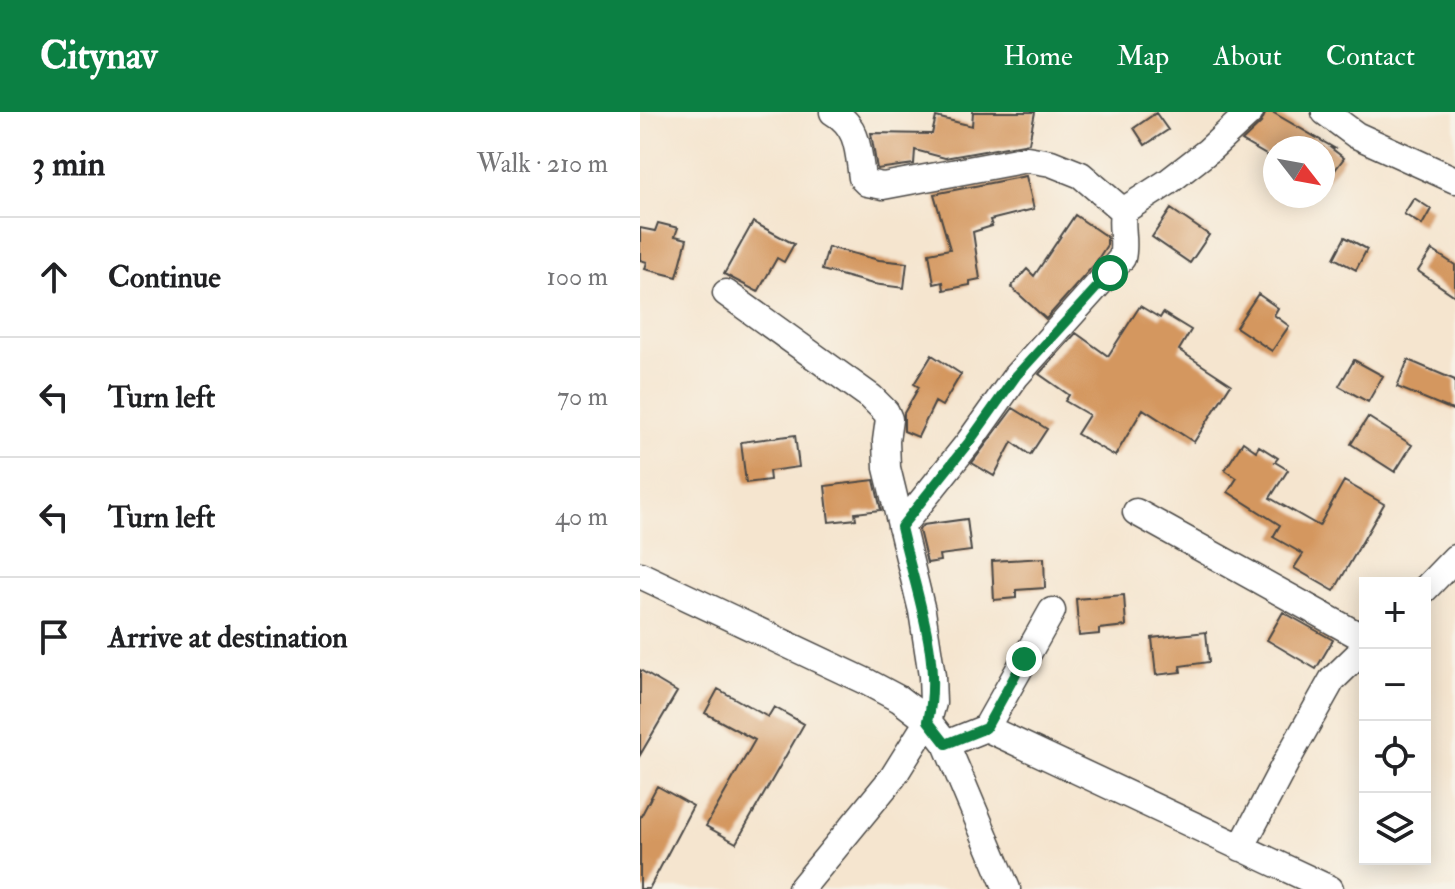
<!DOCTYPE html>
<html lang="en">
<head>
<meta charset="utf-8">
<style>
	:root { --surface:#fff; --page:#f6f6f6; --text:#202124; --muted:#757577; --line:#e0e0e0; --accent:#0b8043 }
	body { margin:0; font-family:"IM FELL Double Pica",serif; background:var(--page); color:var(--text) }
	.controls { position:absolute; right:24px; bottom:24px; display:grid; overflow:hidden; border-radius:0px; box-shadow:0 4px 20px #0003 }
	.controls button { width:72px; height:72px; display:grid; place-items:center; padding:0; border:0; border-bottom:2px solid var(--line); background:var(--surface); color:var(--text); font:40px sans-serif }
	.compass { position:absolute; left:623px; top:24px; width:72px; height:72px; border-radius:50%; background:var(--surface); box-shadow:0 4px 20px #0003; rotate:121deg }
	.stop { position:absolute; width:24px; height:24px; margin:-18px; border:6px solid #0b8043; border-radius:50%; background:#fff }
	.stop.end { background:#0b8043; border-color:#fff; box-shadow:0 2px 8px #0008 }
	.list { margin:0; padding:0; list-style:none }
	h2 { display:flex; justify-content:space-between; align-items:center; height:104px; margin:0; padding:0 32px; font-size:34px }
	h2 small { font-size:26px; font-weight:400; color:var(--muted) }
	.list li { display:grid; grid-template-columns:52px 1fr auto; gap:24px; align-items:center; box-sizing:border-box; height:120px; padding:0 32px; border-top:2px solid var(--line) }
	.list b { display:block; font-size:30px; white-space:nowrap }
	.list em { font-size:26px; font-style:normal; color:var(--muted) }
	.icon { flex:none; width:44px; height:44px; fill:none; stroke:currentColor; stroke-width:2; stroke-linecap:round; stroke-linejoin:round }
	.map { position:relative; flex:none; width:815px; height:777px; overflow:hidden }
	header { display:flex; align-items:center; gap:48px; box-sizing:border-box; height:112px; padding:0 40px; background:var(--accent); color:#fff }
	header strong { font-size:38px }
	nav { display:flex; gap:44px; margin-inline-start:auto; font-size:28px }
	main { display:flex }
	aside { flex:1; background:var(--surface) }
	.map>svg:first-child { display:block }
	.building { fill:#d4975f }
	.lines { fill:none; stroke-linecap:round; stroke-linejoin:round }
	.minor-casing { stroke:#494744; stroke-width:29 }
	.minor { stroke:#fff; stroke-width:26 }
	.route { stroke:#0b8043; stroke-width:10 }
</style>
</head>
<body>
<header>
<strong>Citynav</strong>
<nav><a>Home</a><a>Map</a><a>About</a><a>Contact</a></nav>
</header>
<main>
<aside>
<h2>3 min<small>Walk · 210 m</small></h2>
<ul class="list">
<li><svg class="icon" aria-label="ahead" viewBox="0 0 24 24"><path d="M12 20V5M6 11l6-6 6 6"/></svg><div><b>Continue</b></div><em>100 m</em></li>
<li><svg class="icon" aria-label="left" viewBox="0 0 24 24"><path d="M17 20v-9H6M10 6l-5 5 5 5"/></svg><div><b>Turn left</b></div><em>70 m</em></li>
<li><svg class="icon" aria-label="left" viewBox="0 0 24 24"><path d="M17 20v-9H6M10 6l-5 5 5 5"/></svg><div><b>Turn left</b></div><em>40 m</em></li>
<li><svg class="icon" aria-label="arrive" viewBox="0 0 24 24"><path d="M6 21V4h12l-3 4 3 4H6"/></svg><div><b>Arrive at destination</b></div></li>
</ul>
</aside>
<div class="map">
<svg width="815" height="777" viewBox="0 0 815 777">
	<rect width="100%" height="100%" fill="#f7f3e8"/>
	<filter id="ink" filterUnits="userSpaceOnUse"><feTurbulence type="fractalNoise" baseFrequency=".0125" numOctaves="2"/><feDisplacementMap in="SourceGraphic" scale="16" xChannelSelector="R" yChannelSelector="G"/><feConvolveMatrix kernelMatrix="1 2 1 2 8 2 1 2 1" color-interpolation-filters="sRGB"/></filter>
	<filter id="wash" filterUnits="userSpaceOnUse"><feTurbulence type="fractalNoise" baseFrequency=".006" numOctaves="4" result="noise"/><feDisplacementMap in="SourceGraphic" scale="32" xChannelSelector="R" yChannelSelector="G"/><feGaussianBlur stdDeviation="1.8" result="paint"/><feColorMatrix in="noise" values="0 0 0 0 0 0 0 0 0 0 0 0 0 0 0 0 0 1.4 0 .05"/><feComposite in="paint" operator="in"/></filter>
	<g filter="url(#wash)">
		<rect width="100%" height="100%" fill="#f5e5cf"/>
		<g id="blocks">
			<path class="building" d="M333,0H395L389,31L305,46L275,38L274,52L237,57L231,21L292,22L296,5L332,14Z
				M626,0H632L694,36H691L704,46L683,74V36H635V48L602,29L621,11Z
				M516,1L528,18L505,33L494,16Z
				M386,64L394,97L350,108L352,114L333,120L340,167L330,169V173L304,178L303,170L294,172L289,141L310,137L294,82Z
				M774,86L791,97L782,113L764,102Z
				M531,97L569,123L550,151L512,125Z
				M435,103L467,125V133L454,153L406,207L371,175L387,157L394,164Z
				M113,110L154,132L144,150L137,146L118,180L84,162Z
				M18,111L38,116L35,124L47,127L37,165L5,157L7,150L0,148V116L15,119Z
				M705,125L727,137L716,158L694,146Z
				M188,135L239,148L267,151L264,176L233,172L182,158Z
				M792,138L815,153V184L778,159Z
				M618,182L638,196L634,203L649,214L632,239L596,215Z
				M500,194L520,206L523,201L551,218L539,238L591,272L554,330L503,297L475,344L437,322L449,303L425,289L429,283L399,262L436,221L468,244Z
				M292,243L321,262L302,294L295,290L278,325L264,319V301L279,275L274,272Z
				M714,248L743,264L728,290L699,274Z
				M768,248L815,268V299L757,275Z
				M373,296L407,317L390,343L372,330L354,364L332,351Z
				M728,305L772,333L755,360L711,332Z
				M155,323L159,355L129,359L130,368L106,371L101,330Z
				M603,330L616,339L619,334L638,346L635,350L648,358L630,386L679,414L704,369L744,392L694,479L654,456L663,442L633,425L640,413L588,380L597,366L585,358Z
				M234,368L241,398L215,401L216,407L189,410L185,374Z
				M327,407L331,439L299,443L300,449L287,451L279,418L283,413Z
				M404,446L405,476L376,478V486L354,488L352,449Z
				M484,483L486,514L459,517V522L439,524L436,487Z
				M643,500L693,528L676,557L627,528Z
				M566,520L569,550L540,554L541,560L516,563L512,526Z
				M0,558L37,580L0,643Z
				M78,577L128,605L134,595L164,612L96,731L66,714L115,628L65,601Z
				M17,674L53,694L9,777H0V706Z"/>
		</g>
	</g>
	<g filter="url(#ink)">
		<use href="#blocks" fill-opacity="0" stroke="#494744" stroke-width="2"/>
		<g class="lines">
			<defs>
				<path id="minor" d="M193,0C219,15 218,39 222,66L227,71L243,74L387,47L411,51L441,63L483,99
					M685,0L716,23L815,68
					M86,181L231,285L246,300L249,307L246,329L247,356L282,499L292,564L293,591L288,609L253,665L161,777
					M496,400L725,527
					M261,415L329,330L376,264L482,146C486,130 480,115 483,99L528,70L568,39L610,0
					M0,463L227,570L259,587L288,609L306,632L367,777
					M785,477L815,446
					M346,616L412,499
					M306,632L346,616L690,777
					M601,736L645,652L692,568L725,536"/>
			</defs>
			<use href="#minor" class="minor-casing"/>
			<use href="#minor" class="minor"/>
		</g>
	</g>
	<g class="lines" filter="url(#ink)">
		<path class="route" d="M384,547L346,616L306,632L288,609C303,547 274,475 261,415L329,330L376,264L470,161"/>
	</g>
</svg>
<div class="controls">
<button>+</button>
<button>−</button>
<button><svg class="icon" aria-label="locate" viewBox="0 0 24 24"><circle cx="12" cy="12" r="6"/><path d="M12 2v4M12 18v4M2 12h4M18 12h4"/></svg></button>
<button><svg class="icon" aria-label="layers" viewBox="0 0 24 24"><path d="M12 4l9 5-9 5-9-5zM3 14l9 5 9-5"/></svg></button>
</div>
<svg class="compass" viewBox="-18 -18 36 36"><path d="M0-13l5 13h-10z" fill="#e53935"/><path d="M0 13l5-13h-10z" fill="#757577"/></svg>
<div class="stop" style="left:470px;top:161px"></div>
<div class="stop end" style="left:384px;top:547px"></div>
</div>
</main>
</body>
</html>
